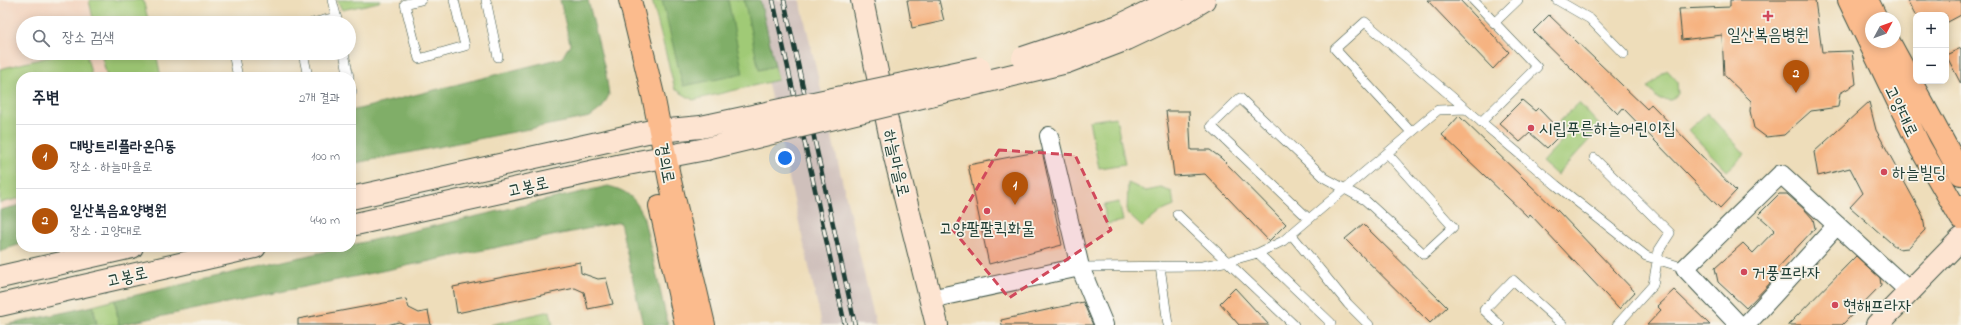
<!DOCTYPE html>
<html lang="ko">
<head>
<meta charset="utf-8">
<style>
	:root { --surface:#fff; --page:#f2f2f3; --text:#1f2937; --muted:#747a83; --line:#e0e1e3; --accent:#b45309 }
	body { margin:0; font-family:"Indie Flower","Poor Story",sans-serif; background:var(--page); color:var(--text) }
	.controls { position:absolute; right:12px; top:12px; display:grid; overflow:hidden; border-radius:8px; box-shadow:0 2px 10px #0003 }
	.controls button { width:36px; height:36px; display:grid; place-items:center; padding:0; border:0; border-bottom:1px solid var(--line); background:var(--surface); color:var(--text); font:20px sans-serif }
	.compass { position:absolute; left:1865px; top:12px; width:36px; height:36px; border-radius:50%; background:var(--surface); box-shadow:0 2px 10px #0003; rotate:49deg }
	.you { position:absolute; left:785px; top:158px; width:14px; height:14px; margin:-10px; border:3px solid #fff; border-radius:50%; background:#1a73e8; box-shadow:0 0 0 6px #1a73e833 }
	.badge { display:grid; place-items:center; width:26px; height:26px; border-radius:50%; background:var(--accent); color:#fff; font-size:13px; font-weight:700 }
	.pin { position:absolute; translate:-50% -33px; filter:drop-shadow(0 1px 2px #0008) }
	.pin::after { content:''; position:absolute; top:21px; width:14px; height:12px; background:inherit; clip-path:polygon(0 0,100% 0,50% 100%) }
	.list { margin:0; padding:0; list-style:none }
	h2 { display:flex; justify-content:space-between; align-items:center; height:52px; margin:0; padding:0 16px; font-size:17px }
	h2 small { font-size:13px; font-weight:400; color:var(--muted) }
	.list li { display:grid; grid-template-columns:26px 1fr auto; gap:12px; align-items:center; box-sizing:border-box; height:64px; padding:0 16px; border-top:1px solid var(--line) }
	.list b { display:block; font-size:15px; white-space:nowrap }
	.list p { margin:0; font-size:13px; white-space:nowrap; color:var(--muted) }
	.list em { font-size:13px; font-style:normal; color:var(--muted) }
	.icon { flex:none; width:22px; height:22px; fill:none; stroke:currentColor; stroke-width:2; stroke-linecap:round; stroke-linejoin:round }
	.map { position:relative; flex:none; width:1961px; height:325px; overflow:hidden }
	.search { position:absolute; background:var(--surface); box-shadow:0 2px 10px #0003; left:16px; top:16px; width:340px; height:44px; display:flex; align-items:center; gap:10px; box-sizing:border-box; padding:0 14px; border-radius:22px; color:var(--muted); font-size:15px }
	.panel { position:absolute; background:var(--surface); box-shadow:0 2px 10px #0003; left:16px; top:72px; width:340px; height:180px; border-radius:16px }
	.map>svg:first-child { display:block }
	.built { fill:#f3d4bf }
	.industrial { fill:#cfc0bb }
	.green { fill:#a0ca76; stroke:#608455 }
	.forest { fill:#80ae67; stroke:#50764e }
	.building { fill:#f6b381 }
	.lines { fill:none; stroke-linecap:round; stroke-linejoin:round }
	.service-casing { stroke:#3e5548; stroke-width:10 }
	.minor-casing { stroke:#3e5548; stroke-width:20 }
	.secondary-casing { stroke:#3e5548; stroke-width:24 }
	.primary-casing { stroke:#3e5548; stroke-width:24 }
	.service { stroke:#fff; stroke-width:9 }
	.minor { stroke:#fff; stroke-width:18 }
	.secondary { stroke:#fde4d1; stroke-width:22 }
	.primary { stroke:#fbbb8d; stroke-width:22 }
	.rail-casing { stroke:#1f3d34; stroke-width:4.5 }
	.rail { stroke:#f7f3e8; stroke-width:3; stroke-dasharray:9; stroke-linecap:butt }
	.secondary-bridge-casing { stroke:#3e5548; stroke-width:24; stroke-linecap:butt }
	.secondary-bridge { stroke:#fde4d1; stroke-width:22 }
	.marked { fill:#d1495b; fill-opacity:0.2; stroke:#d1495b; stroke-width:3; stroke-dasharray:8 5; stroke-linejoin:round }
	.poi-dot { fill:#d1495b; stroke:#f7f3e8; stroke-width:1.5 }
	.labels { text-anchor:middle; stroke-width:3.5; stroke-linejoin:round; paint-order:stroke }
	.poi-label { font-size:17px; fill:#1f3d34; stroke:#f7f3e8; text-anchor:start }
	.street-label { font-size:17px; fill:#1f3d34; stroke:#f7f3e8 }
</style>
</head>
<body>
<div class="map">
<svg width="1961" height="325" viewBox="0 0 1961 325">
	<rect width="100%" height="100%" fill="#f7f3e8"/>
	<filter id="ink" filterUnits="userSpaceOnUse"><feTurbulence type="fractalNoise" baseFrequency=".025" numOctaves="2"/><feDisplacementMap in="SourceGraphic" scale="8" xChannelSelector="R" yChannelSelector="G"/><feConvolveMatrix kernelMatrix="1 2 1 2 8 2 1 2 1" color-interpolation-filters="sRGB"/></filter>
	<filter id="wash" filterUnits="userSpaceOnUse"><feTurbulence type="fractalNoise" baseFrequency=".012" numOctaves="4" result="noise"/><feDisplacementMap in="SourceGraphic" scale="16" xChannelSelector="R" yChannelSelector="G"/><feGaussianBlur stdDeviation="0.9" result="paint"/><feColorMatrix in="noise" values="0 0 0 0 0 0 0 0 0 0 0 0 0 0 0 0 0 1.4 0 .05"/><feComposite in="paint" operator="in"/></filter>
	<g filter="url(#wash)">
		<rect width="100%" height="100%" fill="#eeddba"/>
		<path class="built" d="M0,0H89L94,23H23V53H101L107,77H21V205L0,210Z"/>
		<path class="industrial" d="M749,0H800L876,325H822Z"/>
		<path class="green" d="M89,0H143L149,23H94Z
			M337,0H380L379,2L342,10Z
			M652,0H760L778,80L693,100L675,89Z
			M65,53H86L92,77H21V198L0,203V69Z
			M101,53H156L161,77H107Z
			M1667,70L1677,81L1678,94L1671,100L1658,99L1648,87Z
			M1579,103L1601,127L1557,175L1542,162L1568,134L1559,122Z
			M1707,113L1745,154L1727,171L1688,130Z
			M1116,117L1125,164L1099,168L1089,121Z
			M1128,183L1146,191L1161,188L1172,192L1174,206L1160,212L1142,227L1127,213Z
			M1119,202L1123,221L1106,224L1104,205Z
			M115,300L119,325H97L93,306Z
			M550,311L553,325H490Z"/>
		<path class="forest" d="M560,0H588L606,74L609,95L602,108L590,117L351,164V111L562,58L570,44Z
			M662,0H728L743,74L683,86Z
			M744,0H760L775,66L759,70Z
			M608,186C628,191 634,197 643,215L668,325H643L620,222L119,325L115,300L344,247H351V245Z
			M21,205V244L0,251V210Z
			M93,306L97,325H6Z"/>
		<g id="blocks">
			<path class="building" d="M907,0H939L944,21L912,28Z
				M1427,0H1460L1509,52L1493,69Z
				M1730,0H1815L1822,52L1852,51L1856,84L1840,93L1838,107L1811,111L1784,135L1766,137L1754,128L1750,111L1751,101L1724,75L1722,35L1682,40L1679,9L1730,7Z
				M1907,0H1961V15L1946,23V15H1915Z
				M1549,15L1647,109L1651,104L1736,191L1720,208L1623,108L1618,114L1533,31Z
				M1961,48V84L1946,55Z
				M1522,100L1535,111L1538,108L1562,133L1547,148L1530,133L1520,142L1499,123Z
				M1869,102L1876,130L1923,216L1925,230L1908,248L1898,249L1850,207L1863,193L1850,168L1818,176L1814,152Z
				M1166,111H1189L1191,150H1210L1221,158L1286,224L1269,241L1205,174L1174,176Z
				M1459,116L1557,211V210L1635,292L1619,309L1530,214L1528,217L1442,135Z
				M1042,151L1062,245L989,264L968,165Z
				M1779,194H1787L1805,210L1813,219L1815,228L1774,272L1777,276L1746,308L1718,282L1715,268L1743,243L1753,253L1775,230L1758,215Z
				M1363,224L1447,307L1430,323L1345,239Z
				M1856,256L1880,278L1881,285L1842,325H1788Z
				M580,262L581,273L598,279L606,278L613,304L588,309L584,292L575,288L457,313L453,287Z
				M1235,288L1269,325H1239L1220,303Z
				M1674,290L1710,325H1647L1661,310L1657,306Z
				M406,299L409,308L419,313L428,311L431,325H406L399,322L387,325H298V319Z
				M1083,302L1093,325H1002L1001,320Z"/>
		</g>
	</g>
	<g filter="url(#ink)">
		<use href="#blocks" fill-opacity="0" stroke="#3e5548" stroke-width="1"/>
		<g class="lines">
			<defs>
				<path id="service" d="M332,0L338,23
					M421,0L405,4L419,59L465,46L454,0
					M486,0L498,57
					M1473,0L1537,67L1481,122
					M1557,0L1590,19L1624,54
					M312,23L336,17
					M1494,23L1518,0
					M233,53L238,77
					M303,53L308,77
					M344,53L349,77
					M351,89L352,92
					M1411,132L1335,49L1365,22L1466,109
					M1594,158L1670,233L1659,250L1653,285L1617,325
					M1177,214L1294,325
					M1309,219L1211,126L1240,98L1325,178L1365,200L1424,254L1453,227L1387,153
					M1291,234L1348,304L1369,325
					M1258,253L1331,323L1329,325
					M1160,266L1168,325
					M1080,267L1202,266L1229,261L1258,253L1283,241L1438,110L1466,109L1556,185L1646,256L1685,268
					M1500,325L1484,310L1513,280L1563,325"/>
				<path id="minor" d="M1049,136L1080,267L1104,325
					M930,299L1080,267
					M1739,325L1685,268L1781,174L1909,291
					M1746,325L1837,225"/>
				<path id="secondary" d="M862,0L893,149L937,325
					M1186,11L1204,0
					M351,198L647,132L701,127
					M351,225L622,165L706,149
					M0,277L132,247
					M0,305L255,247
					M1877,325L1961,239"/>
				<path id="primary" d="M630,0L653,95L670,181L704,325
					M1849,0L1920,147L1961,218
					M1867,0L1876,18
					M1889,42L1961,174
					M660,206L686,325"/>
			</defs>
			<use href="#service" class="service-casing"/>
			<use href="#minor" class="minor-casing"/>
			<use href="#secondary" class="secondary-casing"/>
			<use href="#primary" class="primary-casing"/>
			<use href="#service" class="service"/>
			<use href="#minor" class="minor"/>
			<use href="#secondary" class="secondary"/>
			<use href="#primary" class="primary"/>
			<defs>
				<path id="rail" d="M773,0L845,325
					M784,0L855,325"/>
			</defs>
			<use href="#rail" class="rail-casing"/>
			<use href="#rail" class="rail"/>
			<defs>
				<path id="secondary-bridge" d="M1023,58L1119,26L1172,0
					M701,127L979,68
					M706,149L1067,62L1127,39L1186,11"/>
			</defs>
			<use href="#secondary-bridge" class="secondary-bridge-casing"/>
			<use href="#secondary-bridge" class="secondary-bridge"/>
		</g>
	</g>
	<path class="marked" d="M999,150L1075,155L1111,230L1009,298L953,230Z"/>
	<g class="poi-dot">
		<path d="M1766 10h4v4h4v4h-4v4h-4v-4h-4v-4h4z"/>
		<circle cx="1531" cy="128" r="4"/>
		<circle cx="1884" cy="172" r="4"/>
		<circle cx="987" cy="211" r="4"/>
		<circle cx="1744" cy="272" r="4"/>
		<circle cx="1835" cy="305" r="4"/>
	</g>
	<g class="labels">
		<g class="poi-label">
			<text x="1768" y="40" text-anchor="middle">일산복음병원</text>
			<text x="1539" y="134">시립푸른하늘어린이집</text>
			<text x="1892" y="178">하늘빌딩</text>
			<text x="987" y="234" text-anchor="middle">고양팔팔퀵화물</text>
			<text x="1752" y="278">거풍프라자</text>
			<text x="1843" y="311">현해프라자</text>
		</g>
		<g class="street-label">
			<text transform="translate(1902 111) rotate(64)" y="6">고양대로</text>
			<text transform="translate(666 163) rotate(79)" y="6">경의로</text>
			<text transform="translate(897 163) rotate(77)" y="6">하늘마을로</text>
			<text transform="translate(528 186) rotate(-13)" y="6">고봉로</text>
			<text transform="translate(127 276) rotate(-13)" y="6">고봉로</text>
		</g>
	</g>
</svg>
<div class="controls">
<button>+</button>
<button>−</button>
</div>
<svg class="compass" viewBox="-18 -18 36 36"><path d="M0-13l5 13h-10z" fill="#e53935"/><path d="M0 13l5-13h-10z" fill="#747a83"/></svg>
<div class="you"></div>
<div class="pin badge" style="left:1015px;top:205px">1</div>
<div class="pin badge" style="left:1796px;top:93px">2</div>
<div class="search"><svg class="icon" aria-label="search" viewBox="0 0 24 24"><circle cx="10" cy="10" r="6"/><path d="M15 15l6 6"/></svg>장소 검색</div>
<section class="panel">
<h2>주변<small>2개 결과</small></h2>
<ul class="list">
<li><span class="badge">1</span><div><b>대방트리플라온A동</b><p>장소 · 하늘마을로</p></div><em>100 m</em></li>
<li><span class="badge">2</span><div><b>일산복음요양병원</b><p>장소 · 고양대로</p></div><em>440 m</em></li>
</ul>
</section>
</div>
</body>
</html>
